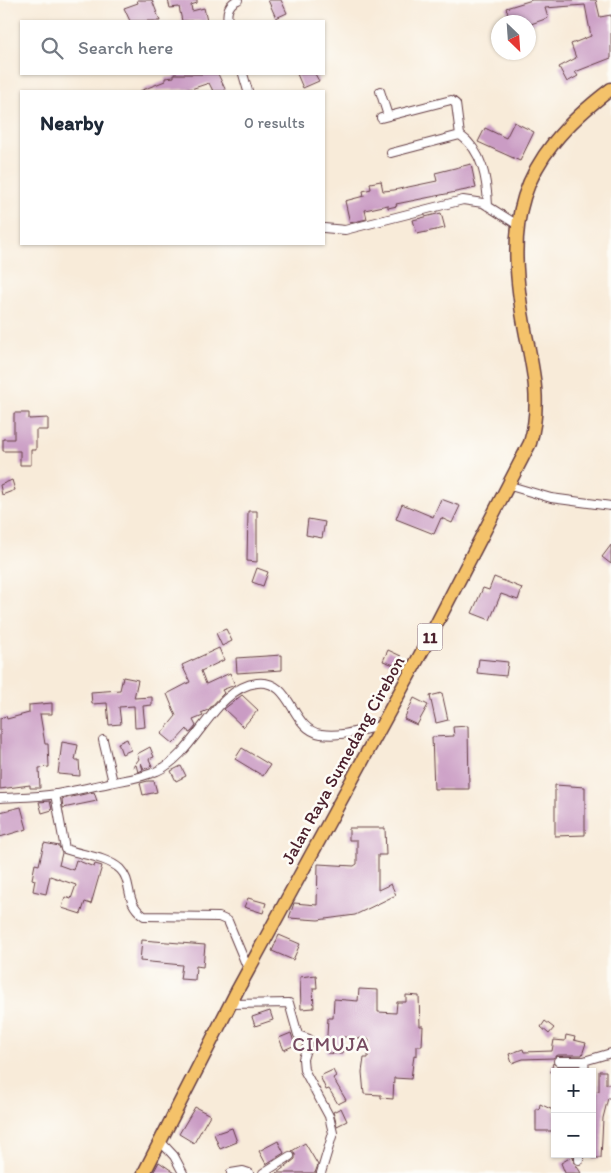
<!DOCTYPE html>
<html lang="en">
<head>
<meta charset="utf-8">
<style>
	:root { --surface:#fff; --page:#f6f6f7; --text:#1f2937; --muted:#747a83; --line:#e0e1e3 }
	body { margin:0; font-family:Itim,sans-serif; background:var(--page); color:var(--text) }
	.controls { position:absolute; right:15px; bottom:15px; display:grid; overflow:hidden; border-radius:0px; box-shadow:0 1px 4px #0004 }
	.controls button { width:45px; height:45px; display:grid; place-items:center; padding:0; border:0; border-bottom:1px solid var(--line); background:var(--surface); color:var(--text); font:25px sans-serif }
	.compass { position:absolute; left:491px; top:15px; width:45px; height:45px; border-radius:50%; background:var(--surface); box-shadow:0 1px 4px #0004; rotate:155deg }
	.list { margin:0; padding:0; list-style:none }
	h2 { display:flex; justify-content:space-between; align-items:center; height:65px; margin:0; padding:0 20px; font-size:21px }
	h2 small { font-size:16px; font-weight:400; color:var(--muted) }
	.icon { flex:none; width:28px; height:28px; fill:none; stroke:currentColor; stroke-width:2; stroke-linecap:round; stroke-linejoin:round }
	.map { position:relative; flex:none; width:611px; height:1173px; overflow:hidden }
	.search { position:absolute; background:var(--surface); box-shadow:0 1px 4px #0004; left:20px; top:20px; width:305px; height:55px; display:flex; align-items:center; gap:12px; box-sizing:border-box; padding:0 18px; border-radius:0px; color:var(--muted); font-size:19px }
	.panel { position:absolute; background:var(--surface); box-shadow:0 1px 4px #0004; left:20px; top:90px; width:305px; height:155px; border-radius:0px }
	.map>svg:first-child { display:block }
	.building { fill:#ca9cc4 }
	.lines { fill:none; stroke-linecap:round; stroke-linejoin:round }
	.minor-casing { stroke:#643e45; stroke-width:10 }
	.trunk-casing { stroke:#643e45; stroke-width:15 }
	.minor { stroke:#fff; stroke-width:8 }
	.trunk { stroke:#f4c26a; stroke-width:12 }
	.labels { text-anchor:middle; stroke-width:5; stroke-linejoin:round; paint-order:stroke }
	.shield { fill:#fdfcf7; stroke:#806168; stroke-width:1 }
	.shield-label { font-size:16px; font-weight:bold; fill:#4a1f2b }
	.street-label { font-size:18px; fill:#4a1f2b; stroke:#fdfcf7 }
	.quarter-label { font-size:20px; letter-spacing:1px; fill:#774b61; stroke:#fdfcf7 }
</style>
</head>
<body>
<div class="map">
<svg width="611" height="1173" viewBox="0 0 611 1173">
	<rect width="100%" height="100%" fill="#fdfcf7"/>
	<filter id="ink" filterUnits="userSpaceOnUse"><feTurbulence type="fractalNoise" baseFrequency=".02" numOctaves="2"/><feDisplacementMap in="SourceGraphic" scale="10" xChannelSelector="R" yChannelSelector="G"/><feConvolveMatrix kernelMatrix="1 2 1 2 8 2 1 2 1" color-interpolation-filters="sRGB"/></filter>
	<filter id="wash" filterUnits="userSpaceOnUse"><feTurbulence type="fractalNoise" baseFrequency=".0096" numOctaves="4" result="noise"/><feDisplacementMap in="SourceGraphic" scale="20" xChannelSelector="R" yChannelSelector="G"/><feGaussianBlur stdDeviation="1.12" result="paint"/><feColorMatrix in="noise" values="0 0 0 0 0 0 0 0 0 0 0 0 0 0 0 0 0 1.4 0 .05"/><feComposite in="paint" operator="in"/></filter>
	<g filter="url(#wash)">
		<rect width="100%" height="100%" fill="#f8ebd9"/>
		<g id="blocks">
			<path class="building" d="M137,0H152L160,21H130L124,8L138,3Z
				M168,0H197V3L191,5L192,11L204,8L207,21H182L179,7L170,8Z
				M268,0H281L287,13L276,18Z
				M532,0H596L600,17L611,15V58L575,72L578,76L567,82L559,67L576,58L571,44L591,36L585,5L545,8L548,18L528,25V22H511L506,8Z
				M174,74H218L226,91H213L209,83L191,89L140,91L165,81V78L174,77Z
				M297,74H315L319,81L303,88Z
				M514,122L534,132L520,161L478,142L485,128L506,138Z
				M471,164L476,188L396,204L397,206L388,208V205L365,210L367,219L350,223L345,201L364,196L363,191L371,189L370,183L381,181L383,191L394,190L437,181L435,173Z
				M441,213L445,228L417,234L413,220Z
				M14,413H29V419L48,418V430H36V450H31V465H20V451H3V439H14Z
				M12,480L15,490L2,495L0,485Z
				M441,499L460,506L452,523L441,518L434,534L396,519L402,504L433,517Z
				M248,511H257V562L247,561Z
				M308,519L325,522L322,538L306,535Z
				M611,545V564L602,557Z
				M257,568L268,572L263,586L252,582Z
				M494,577L522,588L518,600L501,594L490,620L472,613L483,588L489,590Z
				M226,629L232,641L222,646L216,633Z
				M219,648L224,660L201,671L206,684L230,673L235,685L222,690L224,693L208,710L201,713L203,716L193,720L196,726L191,732L189,733L187,729L173,744L161,734L176,716L167,694L190,682L182,665Z
				M388,650L401,656L397,666L383,661Z
				M282,655V670L237,673L236,658Z
				M479,659L508,662L506,676L477,673Z
				M123,677L138,680L134,698L152,697V705L143,706L145,727L135,728L134,706L119,707L121,724L109,725L107,703L92,704L91,692L120,690Z
				M442,693L448,720L436,723L430,696Z
				M242,695L258,710L243,727L224,709Z
				M414,698L428,705L417,725L404,719Z
				M52,703V714H40L45,744H48L49,767L39,768L40,788H30V785L0,789V718L6,716L7,719L29,713V705Z
				M468,726L469,789H434L432,737L454,736L453,727Z
				M127,739L131,750L122,754L118,743Z
				M62,742L78,745L75,760H79L80,776L58,774Z
				M150,747L154,757L149,759L152,766L144,769L141,763L143,770L138,772L136,765L133,767L139,759L137,754Z
				M242,748L270,765L263,776L235,759Z
				M181,766L186,776L176,781L171,771Z
				M148,781H154L157,792L143,795L140,783Z
				M555,785L585,787V835L555,836Z
				M94,792L97,801L63,808L62,799Z
				M50,801L52,810L42,813L39,802Z
				M21,807L27,829L0,837V812Z
				M349,828H385L386,855H378V890L391,884L396,895L355,915L318,920L289,918L294,903L317,905L318,864L354,866L357,864V840H349Z
				M44,843L59,846L62,853L59,865L73,870L76,860L94,867L95,864L102,866L91,904L85,902L81,914L62,908L65,897L71,899L76,885L50,876L46,894L33,891L35,880L32,879L35,864L39,865Z
				M248,898L266,903L263,913L244,907Z
				M279,935L300,944L293,960L272,951Z
				M142,940L205,945L203,967L196,966L195,980L180,979L182,965L140,961Z
				M316,975L317,988H313L314,1008L301,1009L300,977Z
				M359,989L378,990V1012L396,1013L397,1002H406V995L419,996L420,1026H423L422,1046H417V1056L414,1055L411,1079L394,1078L393,1099L381,1098V1095L364,1094L362,1072L364,1058H368L369,1039L343,1037L342,1054L326,1053L328,1018H333L334,999L358,1001Z
				M270,1011L273,1020L255,1026L252,1017Z
				M545,1021L554,1028L549,1034L541,1027Z
				M291,1033L295,1045L284,1050L279,1038Z
				M566,1035L575,1037L574,1040L586,1043L582,1055H558L553,1058L523,1059L512,1063L509,1054L523,1049L524,1052L552,1051L554,1040L565,1041Z
				M553,1063L558,1067H579L578,1072H551Z
				M333,1070L336,1076L333,1078L346,1100L338,1104L329,1089L326,1090L320,1076Z
				M599,1071H606V1084H611V1098H608L603,1118L601,1158H592V1090L599,1091Z
				M540,1104L555,1111V1131H536V1108L539,1110Z
				M195,1107L210,1115L194,1143L179,1134Z
				M341,1108L347,1121L337,1126L333,1112Z
				M232,1128L237,1142L220,1149L214,1134Z
				M278,1141L284,1153L266,1164L259,1151Z
				M305,1143L318,1165L315,1173H277L295,1159V1153L292,1151Z
				M573,1156L574,1162L581,1173H565L561,1163Z
				M159,1162L175,1173H153Z"/>
		</g>
	</g>
	<g filter="url(#ink)">
		<use href="#blocks" fill-opacity="0" stroke="#643e45" stroke-width="1"/>
		<g class="lines">
			<defs>
				<path id="minor" d="M228,21C226,12 229,3 238,0
					M243,74L248,91
					M380,91L388,116
					M381,118L451,100L456,104L460,135
					M391,153L460,135C483,151 487,180 488,206
					M324,228L345,230L463,200L483,203L516,224
					M507,485L551,498L611,506
					M103,740L113,782
					M55,794L65,849C82,855 107,857 120,869C134,883 123,901 144,916L219,917L228,921L248,969
					M0,798C19,797 38,797 57,794C74,791 91,787 109,783C125,780 142,778 157,771C196,754 214,688 257,683C293,679 290,729 321,734C341,737 362,730 381,726
					M230,1004L289,1003L298,1035L309,1039L303,1059L304,1070L329,1116L333,1133L321,1173
					M558,1061H584
					M585,1072L584,1061L611,1053
					M160,1141L174,1156L183,1173
					M579,1160V1154
					M231,1173L243,1171L249,1173
					M263,1173L290,1156"/>
				<path id="trunk" d="M144,1173L238,989L425,646L530,443C541,406 534,372 526,335C504,221 515,162 611,89"/>
			</defs>
			<use href="#minor" class="minor-casing"/>
			<use href="#trunk" class="trunk-casing"/>
			<use href="#minor" class="minor"/>
			<use href="#trunk" class="trunk"/>
		</g>
	</g>
	<g class="labels">
		<rect class="shield" x="417.5" y="623.5" width="25" height="27" rx="4"/>
		<g class="shield-label">
			<text x="430" y="643">11</text>
		</g>
		<g class="street-label">
			<text transform="translate(343 760) rotate(-61)" y="6">Jalan Raya Sumedang Cirebon</text>
		</g>
		<g class="quarter-label">
			<text x="331" y="1051">CIMUJA</text>
		</g>
	</g>
</svg>
<div class="controls">
<button>+</button>
<button>−</button>
</div>
<svg class="compass" viewBox="-18 -18 36 36"><path d="M0-13l5 13h-10z" fill="#e53935"/><path d="M0 13l5-13h-10z" fill="#747a83"/></svg>
<div class="search"><svg class="icon" aria-label="search" viewBox="0 0 24 24"><circle cx="10" cy="10" r="6"/><path d="M15 15l6 6"/></svg>Search here</div>
<section class="panel">
<h2>Nearby<small>0 results</small></h2>
<ul class="list">
</ul>
</section>
</div>
</body>
</html>
